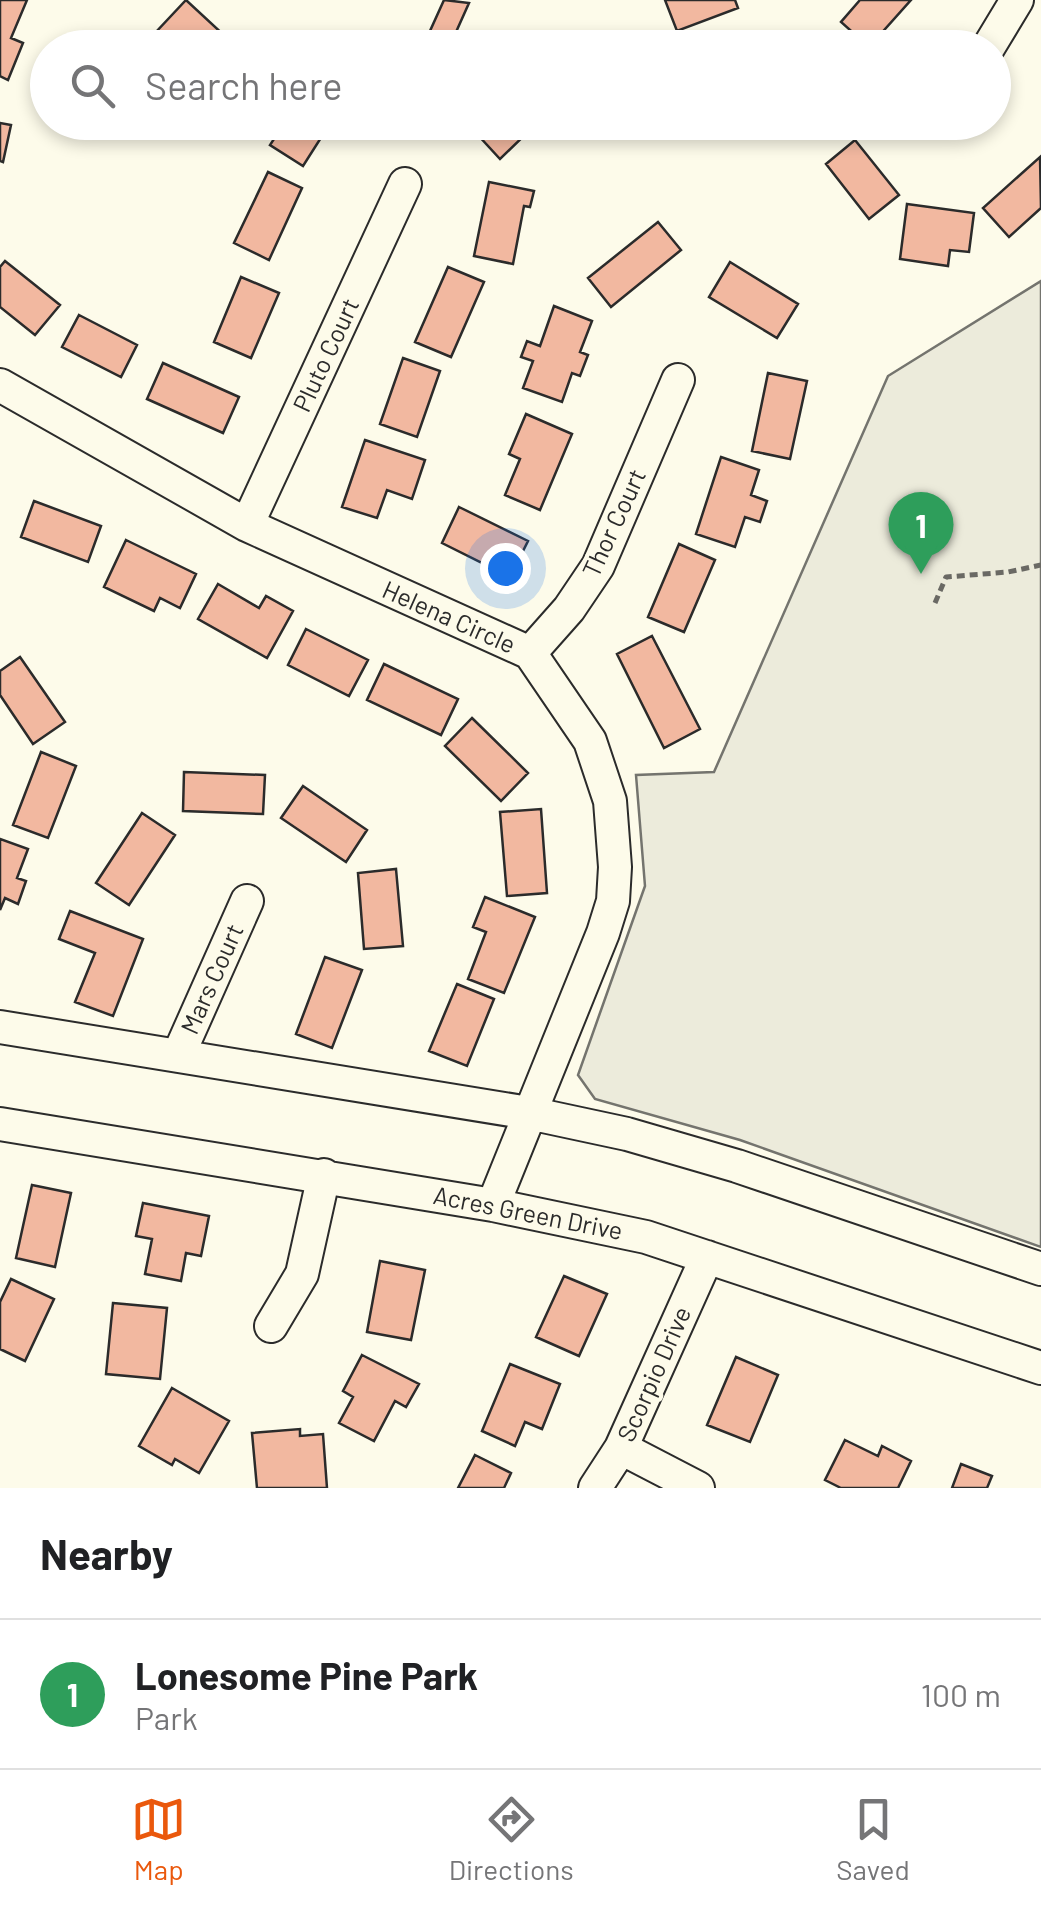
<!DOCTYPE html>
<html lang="en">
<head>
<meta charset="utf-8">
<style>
	:root { --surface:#fff; --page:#f6f6f6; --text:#202124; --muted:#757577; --line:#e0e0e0; --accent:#ea580c }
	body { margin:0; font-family:Barlow,sans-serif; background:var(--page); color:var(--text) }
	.you { position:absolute; left:505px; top:568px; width:35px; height:35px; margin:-25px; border:8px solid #fff; border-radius:50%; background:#1a73e8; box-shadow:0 0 0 15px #1a73e833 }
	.badge { display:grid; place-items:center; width:65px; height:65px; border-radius:50%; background:var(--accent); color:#fff; font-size:32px; font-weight:700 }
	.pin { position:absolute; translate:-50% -82px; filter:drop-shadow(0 2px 5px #0008) }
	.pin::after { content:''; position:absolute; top:52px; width:35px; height:30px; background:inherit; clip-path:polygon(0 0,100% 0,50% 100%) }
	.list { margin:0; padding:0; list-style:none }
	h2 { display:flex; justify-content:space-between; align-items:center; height:130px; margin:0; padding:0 40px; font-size:42px }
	h2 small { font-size:32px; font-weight:400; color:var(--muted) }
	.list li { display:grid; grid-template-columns:65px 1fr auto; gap:30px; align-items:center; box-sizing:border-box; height:150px; padding:0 40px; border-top:2px solid var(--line) }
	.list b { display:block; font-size:38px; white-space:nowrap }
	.list p { margin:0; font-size:32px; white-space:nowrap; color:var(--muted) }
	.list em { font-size:32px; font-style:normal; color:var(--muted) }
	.icon { flex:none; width:55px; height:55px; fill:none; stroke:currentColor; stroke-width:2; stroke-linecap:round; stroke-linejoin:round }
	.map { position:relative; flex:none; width:1041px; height:1488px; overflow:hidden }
	.search { position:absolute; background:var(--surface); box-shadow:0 5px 15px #0003; left:30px; right:30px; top:30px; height:110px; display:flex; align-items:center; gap:25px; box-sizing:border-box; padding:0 35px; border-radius:55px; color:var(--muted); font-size:38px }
	.sheet { height:280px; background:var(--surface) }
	nav { display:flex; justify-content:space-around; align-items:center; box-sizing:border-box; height:140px; border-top:2px solid var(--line); background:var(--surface); font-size:28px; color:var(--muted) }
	nav a { display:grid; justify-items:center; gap:5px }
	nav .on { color:var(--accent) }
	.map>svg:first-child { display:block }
	.green { fill:#ecebdb; stroke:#74746e; stroke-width:2.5 }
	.building { fill:#f2b8a0; stroke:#2b2b2b; stroke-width:2.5 }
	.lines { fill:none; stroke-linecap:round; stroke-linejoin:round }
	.minor-casing { stroke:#2b2b2b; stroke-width:36 }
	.path { stroke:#6a6964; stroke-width:5; stroke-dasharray:8 5; stroke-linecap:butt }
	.minor { stroke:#fdfbea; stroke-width:32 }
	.labels { text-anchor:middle; stroke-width:8; stroke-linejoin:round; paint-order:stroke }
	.street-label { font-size:25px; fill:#2b2b2b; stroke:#fdfbea }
</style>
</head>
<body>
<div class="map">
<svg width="1041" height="1488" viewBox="0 0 1041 1488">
	<rect width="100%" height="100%" fill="#fdfbea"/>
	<path class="green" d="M1041,281V1247L740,1140L595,1099L578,1075L645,886L636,775L714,772L888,376Z"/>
	<path class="building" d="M0,0H27L11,38L23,43L8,80L0,76Z
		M186,0L226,37L216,48H141Z
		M444,0L469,3L452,41L430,31Z
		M665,0H735L738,8L677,31Z
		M860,0H911L869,47L841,22Z
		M285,122H331L303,166L270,145Z
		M466,122H520L528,132L500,159Z
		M801,122H841V130L801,129Z
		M0,123L11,125L3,162L0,161Z
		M855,140L899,195L869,219L826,164Z
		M1040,157L1041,208L1009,237L983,208Z
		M268,172L302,188L269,260L234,243Z
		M489,182L534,191L530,207L524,206L513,264L474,256Z
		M907,204L974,213L969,252L950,250L948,266L900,259Z
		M658,222L681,250L611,307L588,278Z
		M5,261L60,305L35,335L0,307V267Z
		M730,262L798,304L777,338L709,297Z
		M448,267L484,282L451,357L415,342Z
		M241,277L279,293L251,358L214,342Z
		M554,306L592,321L580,352L588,355L580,376L572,373L562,402L523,388L533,361L521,357L527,341L540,346Z
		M79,315L137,345L121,377L62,347Z
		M403,358L440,371L417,437L380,424Z
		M163,363L239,397L223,433L147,399Z
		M768,373L807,381L790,459L752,451Z
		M526,414L572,434L540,510L505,495L520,459L509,454Z
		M365,440L425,460L412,499L387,490L377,518L342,507Z
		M721,457L759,470L751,495L767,501L760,522L745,517L735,547L696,534Z
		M34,501L101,526L88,562L21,537Z
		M459,507L528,541L510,577L442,543Z
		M126,540L196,574L180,608L160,598L154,611L104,587Z
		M679,544L715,560L684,632L648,617Z
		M218,584L259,608L266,596L293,611L267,658L198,619Z
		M306,629L368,660L349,696L288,665Z
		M652,636L700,729L664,748L617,654Z
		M20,657L65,722L33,744L0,695V671Z
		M384,664L458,699L441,735L367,700Z
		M472,718L528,773L501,801L445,746Z
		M41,752L76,766L48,838L13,825Z
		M184,772L265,775L263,814L183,811Z
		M303,786L367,830L346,862L281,818Z
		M541,809L547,893L507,896L500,812Z
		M142,813L175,835L129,905L96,883Z
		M0,839L28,849L17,878L26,881L18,904L5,898L0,910Z
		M396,869L403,946L364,949L358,873Z
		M485,897L535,917L504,993L468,979L486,932L473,927Z
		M70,911L143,939L113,1016L75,1002L95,953L59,939Z
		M325,957L362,970L332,1048L296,1034Z
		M457,984L494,999L467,1066L429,1051Z
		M32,1185L71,1193L55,1267L16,1258Z
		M143,1203L209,1216L201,1256L186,1253L181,1281L145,1274L152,1239L136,1236Z
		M380,1261L425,1270L411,1340L367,1332Z
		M564,1276L607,1294L579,1356L536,1337Z
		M11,1279L54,1299L25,1361L0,1349V1302Z
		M113,1303L167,1308L160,1379L106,1374Z
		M362,1355L419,1384L406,1407L395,1401L374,1441L339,1423L353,1397L343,1391Z
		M736,1357L778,1375L750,1442L707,1425Z
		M510,1364L560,1384L542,1429L525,1422L515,1446L482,1431Z
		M172,1388L229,1421L199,1473L175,1459L172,1465L139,1446Z
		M300,1429V1436L323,1434L327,1488H257L252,1433Z
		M845,1440L878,1456L882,1446L911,1461L898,1488H841L825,1480Z
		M475,1455L511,1473L504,1488H458Z
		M961,1464L992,1476L987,1488H952Z"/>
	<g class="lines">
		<defs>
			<path id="minor" d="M988,48L1017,0
				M0,385L247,525L530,653L590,741L610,801L615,867L613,901L603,933L493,1205
				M247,525L405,184
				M530,653L569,609L598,566L678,380
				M0,1027L529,1113L627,1134L737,1166L1041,1269
				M178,1056L247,901
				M0,1124L493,1205L646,1237L1041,1368
				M271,1326L302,1274L324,1175
				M621,1448L698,1488
				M595,1488L621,1448L707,1257"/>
		</defs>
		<use href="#minor" class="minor-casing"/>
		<path class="path" d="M935,603L946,577L1008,572L1041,565"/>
		<use href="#minor" class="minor"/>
	</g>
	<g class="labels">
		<g class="street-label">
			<text transform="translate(326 355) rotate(-65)" y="9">Pluto Court</text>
			<text transform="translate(614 523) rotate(-65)" y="9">Thor Court</text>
			<text transform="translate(449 617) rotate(24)" y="9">Helena Circle</text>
			<text transform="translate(212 979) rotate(-66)" y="9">Mars Court</text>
			<text transform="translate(528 1213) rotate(11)" y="9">Acres Green Drive</text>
			<text transform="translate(654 1374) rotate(-66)" y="9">Scorpio Drive</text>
		</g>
	</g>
</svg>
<div class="you"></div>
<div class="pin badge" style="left:921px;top:574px;background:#2e9e5b">1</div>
<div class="search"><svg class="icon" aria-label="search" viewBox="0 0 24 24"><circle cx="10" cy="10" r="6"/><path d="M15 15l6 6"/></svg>Search here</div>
</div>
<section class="sheet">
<h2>Nearby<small></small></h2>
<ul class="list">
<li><span class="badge" style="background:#2e9e5b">1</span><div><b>Lonesome Pine Park</b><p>Park</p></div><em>100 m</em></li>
</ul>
</section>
<nav>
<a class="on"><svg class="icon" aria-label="map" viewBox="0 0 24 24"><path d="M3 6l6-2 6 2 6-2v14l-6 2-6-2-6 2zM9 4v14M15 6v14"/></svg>Map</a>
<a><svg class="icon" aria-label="directions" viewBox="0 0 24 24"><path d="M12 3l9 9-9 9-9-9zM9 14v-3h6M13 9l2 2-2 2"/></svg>Directions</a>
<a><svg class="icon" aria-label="saved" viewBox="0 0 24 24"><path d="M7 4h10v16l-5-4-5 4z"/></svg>Saved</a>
</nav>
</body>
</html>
